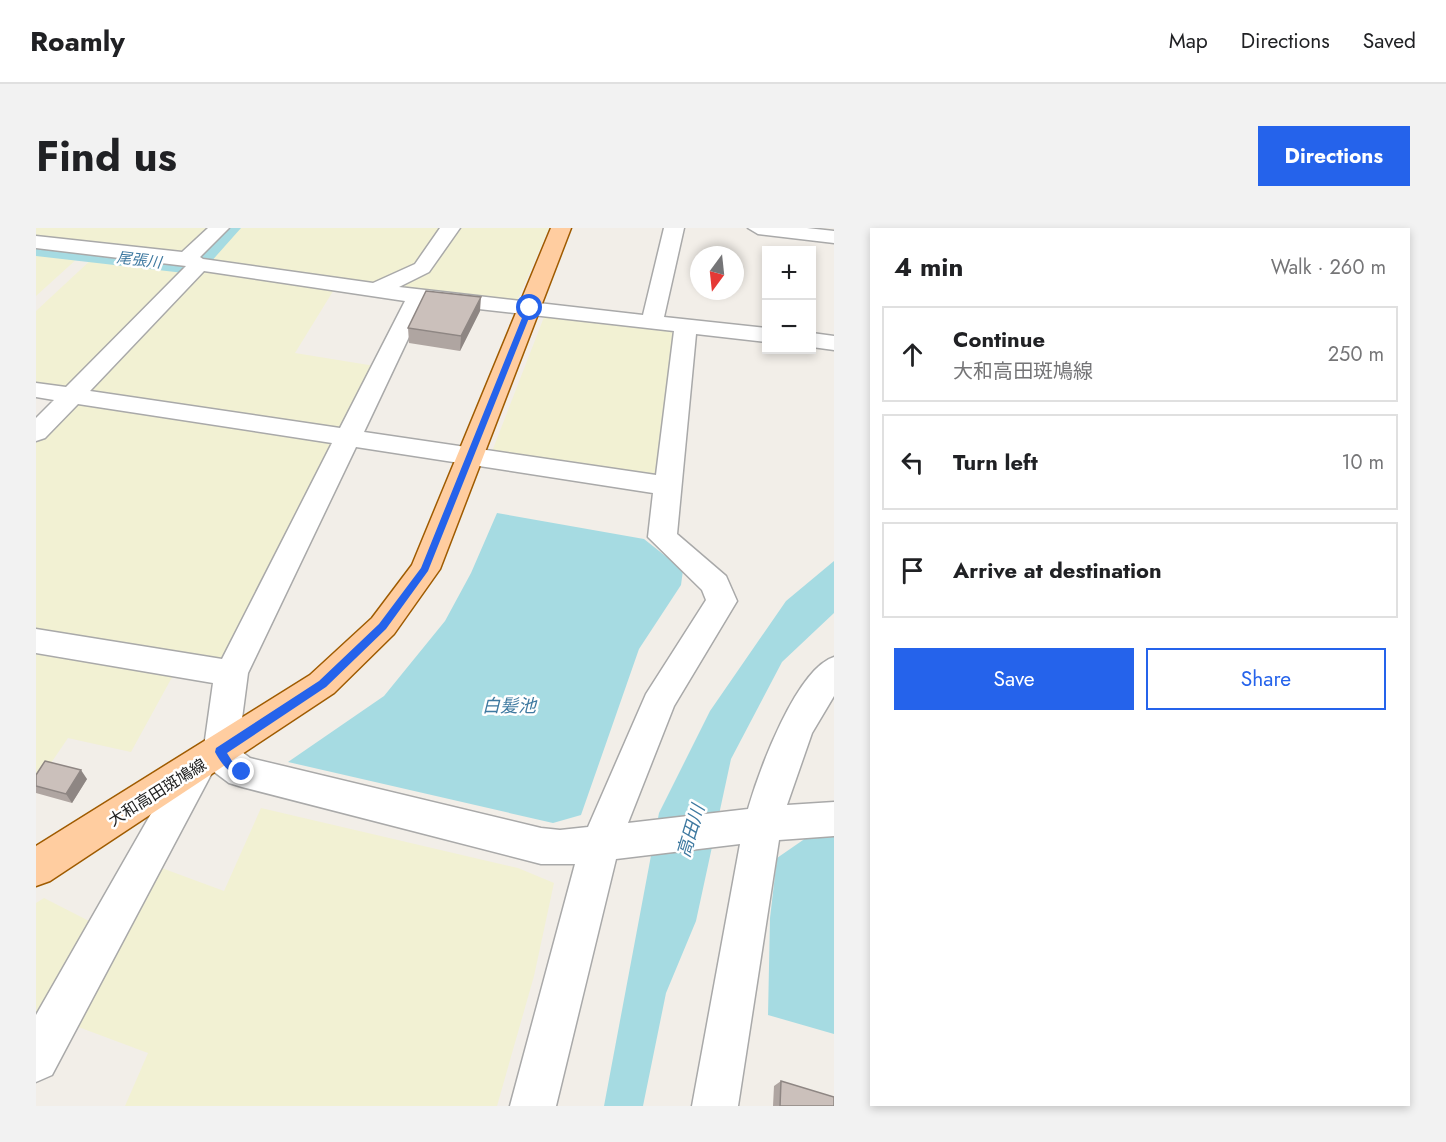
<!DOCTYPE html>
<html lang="en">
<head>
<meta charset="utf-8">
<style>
	:root { --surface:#fff; --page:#f2f2f2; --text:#202124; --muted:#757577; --line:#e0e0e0; --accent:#2563eb }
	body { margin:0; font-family:Jost,"Noto Sans JP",sans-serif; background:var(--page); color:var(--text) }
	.controls { position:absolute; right:18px; top:18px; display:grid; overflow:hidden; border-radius:0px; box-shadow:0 3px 9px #0003 }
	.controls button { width:54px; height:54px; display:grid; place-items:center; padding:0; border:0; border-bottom:2px solid var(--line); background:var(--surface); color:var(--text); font:30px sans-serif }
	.compass { position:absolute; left:654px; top:18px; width:54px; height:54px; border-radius:50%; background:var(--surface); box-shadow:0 3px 9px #0003; rotate:195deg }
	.stop { position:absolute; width:18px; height:18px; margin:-14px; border:4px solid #2563eb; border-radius:50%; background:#fff }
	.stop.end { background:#2563eb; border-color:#fff; box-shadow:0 2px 6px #0008 }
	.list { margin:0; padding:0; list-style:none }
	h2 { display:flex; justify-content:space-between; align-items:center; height:78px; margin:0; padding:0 24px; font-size:26px }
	h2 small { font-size:20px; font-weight:400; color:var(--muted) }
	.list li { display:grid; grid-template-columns:39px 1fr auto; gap:18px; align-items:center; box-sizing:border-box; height:96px; margin:0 12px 12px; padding:0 12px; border:2px solid var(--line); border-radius:0px }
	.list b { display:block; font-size:22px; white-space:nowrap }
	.list p { margin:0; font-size:20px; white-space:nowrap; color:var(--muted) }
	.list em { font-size:20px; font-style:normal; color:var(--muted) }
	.actions { display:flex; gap:12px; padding:18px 24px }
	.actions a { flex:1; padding:14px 0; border:2px solid var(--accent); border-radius:0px; text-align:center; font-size:21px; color:var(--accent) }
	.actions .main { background:var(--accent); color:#fff }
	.icon { flex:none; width:33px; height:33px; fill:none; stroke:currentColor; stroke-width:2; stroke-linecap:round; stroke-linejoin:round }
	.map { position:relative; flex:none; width:798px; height:878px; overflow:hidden; border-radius:0px }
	header { display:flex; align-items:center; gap:36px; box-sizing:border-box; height:84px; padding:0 30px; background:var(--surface); border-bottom:2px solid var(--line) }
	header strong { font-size:28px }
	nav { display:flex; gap:33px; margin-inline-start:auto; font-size:21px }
	.intro { display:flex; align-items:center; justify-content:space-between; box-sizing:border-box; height:144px; padding:0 36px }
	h1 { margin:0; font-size:42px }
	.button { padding:15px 27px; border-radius:0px; background:var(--accent); color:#fff; font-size:21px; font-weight:700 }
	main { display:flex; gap:36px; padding:0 36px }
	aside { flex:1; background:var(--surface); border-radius:0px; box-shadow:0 3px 9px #0003 }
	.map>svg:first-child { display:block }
	.farmland { fill:#f2f1d3 }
	.water { fill:#a6dbe2 }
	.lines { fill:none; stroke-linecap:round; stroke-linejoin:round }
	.river { fill:#a6dbe2; fill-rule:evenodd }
	.minor-casing { stroke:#a9a9a9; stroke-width:3 }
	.major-casing { stroke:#9f5b00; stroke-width:3 }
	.minor { fill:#fff; fill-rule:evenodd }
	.major { fill:#ffcda0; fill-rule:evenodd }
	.wall { fill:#afa5a1 }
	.shaded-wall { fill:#8e8683 }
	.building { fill:#cbc0bb; stroke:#8e8683; stroke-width:1.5 }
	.route { fill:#2563eb }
	.labels { text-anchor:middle; stroke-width:5; stroke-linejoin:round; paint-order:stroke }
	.far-water-label { font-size:15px; font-style:italic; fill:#3e79a0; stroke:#fff }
	.street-label { font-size:16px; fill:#222; stroke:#fff }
	.water-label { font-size:18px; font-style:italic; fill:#3e79a0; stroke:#fff }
</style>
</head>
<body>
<header>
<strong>Roamly</strong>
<nav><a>Map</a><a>Directions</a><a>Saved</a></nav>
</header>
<div class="intro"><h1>Find us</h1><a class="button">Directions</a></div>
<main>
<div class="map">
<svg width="798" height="878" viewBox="0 0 798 878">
	<rect width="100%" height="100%" fill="#f2eee8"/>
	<path class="farmland" d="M0,0H176L144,27L0,10Z
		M200,0H407L382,36L334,58L171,32Z
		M421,0H513L481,73L354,61Z
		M0,24L43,29L0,68Z
		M57,30L141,41L146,44L30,164L0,159V83Z
		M169,42L299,60L259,125L339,138L306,206L46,167Z
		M523,87L645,101L627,253L455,226L508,89Z
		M39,174L301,214L190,435L0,404V215Z
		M0,421L140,442L95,524L32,510L0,557Z
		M225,580L482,640L518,655L498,748L461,878H89L112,825L37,797L123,639L188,663Z
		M8,670L53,693L14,768H10L0,786V675Z"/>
	<path class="water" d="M461,285L608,311L647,342L645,357L603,421L545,587L517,595L252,534L348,468L409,393L435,345Z
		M798,333V385L746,434L695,531L660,693L630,765L607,878H568L623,585L674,483L750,373Z
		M798,609V806L732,787L734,690L741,630L770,610Z"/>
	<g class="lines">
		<path class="river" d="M178,0H205L173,36L148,45L0,28V12L145,29L155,24Z"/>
		<defs>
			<path id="minor" d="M172,0H193L164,29L167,31L337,55L379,36L404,0H424L393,44L363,59L607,87L628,0H648L628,89L730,100V114L660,106L641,306L690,348L701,373L638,478L592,595L712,581C723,543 760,441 798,429V468L776,505L751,577L798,574V608L743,612L702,878H656L704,616L580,631L520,878H474L539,636H505L206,559L193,555L177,543L16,847L0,854V787L148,528L161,524L167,526L177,455L0,425V401L186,431L296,215L42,176L9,210L0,213V190L18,172L0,169V155L30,159L150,38L0,20V8L146,24ZM168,43L369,73L304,200L54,163ZM389,75L638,103L620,247L328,204ZM320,219L617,265L612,309L666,362L670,372L610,466L552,599L524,602L505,600L214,530L202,521L212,445Z
				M712,0H771L798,3V15L722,6Z
				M776,105L798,108V122L776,119Z"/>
			<path id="major" d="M515,0H535L404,341L358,406L298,465L14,653L0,658V618L274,447L336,390L376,337Z"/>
		</defs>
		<use href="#minor" class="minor-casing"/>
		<use href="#major" class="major-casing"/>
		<use href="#minor" class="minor"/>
		<use href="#major" class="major"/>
	</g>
	<path class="wall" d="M444,83L424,123L373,115L372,100Z
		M0,547L51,551L36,575L0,565Z
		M745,853L798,878H737L738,858Z"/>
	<path class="shaded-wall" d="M445,69L444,83L424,123L425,108Z
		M45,542L51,551L36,575L30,566Z"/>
	<path class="building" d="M390,63L445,69L425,108L372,100Z
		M9,533L45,542L30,566L0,558V547Z
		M745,853L798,869V878H744Z"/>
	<path class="route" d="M494,78L497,80L392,343L350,401L290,459L191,525L196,533L210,541V548C195,550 185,535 179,524L180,520L283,453L343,396L385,340L490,80Z"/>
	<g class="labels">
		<g class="far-water-label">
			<text transform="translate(103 32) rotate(7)" y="5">尾張川</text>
		</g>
		<g class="street-label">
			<text transform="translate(121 564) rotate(-32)" y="6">大和高田斑鳩線</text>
		</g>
		<g class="water-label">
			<text x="473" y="484">白髪池</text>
			<text transform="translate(655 603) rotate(-73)" y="6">高田川</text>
		</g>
	</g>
</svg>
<div class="controls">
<button>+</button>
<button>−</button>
</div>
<svg class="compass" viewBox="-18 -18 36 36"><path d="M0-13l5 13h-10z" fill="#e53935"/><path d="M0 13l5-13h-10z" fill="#757577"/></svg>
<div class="stop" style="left:494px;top:80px"></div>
<div class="stop end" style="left:206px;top:544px"></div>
</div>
<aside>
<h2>4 min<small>Walk · 260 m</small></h2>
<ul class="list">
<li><svg class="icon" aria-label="ahead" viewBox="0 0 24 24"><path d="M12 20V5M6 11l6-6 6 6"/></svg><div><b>Continue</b><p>大和高田斑鳩線</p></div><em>250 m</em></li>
<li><svg class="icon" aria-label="left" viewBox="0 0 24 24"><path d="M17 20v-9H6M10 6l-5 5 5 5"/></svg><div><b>Turn left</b></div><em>10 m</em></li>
<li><svg class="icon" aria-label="arrive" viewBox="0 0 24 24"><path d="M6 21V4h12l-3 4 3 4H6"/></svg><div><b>Arrive at destination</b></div></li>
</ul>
<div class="actions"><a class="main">Save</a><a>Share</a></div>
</aside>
</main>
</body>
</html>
